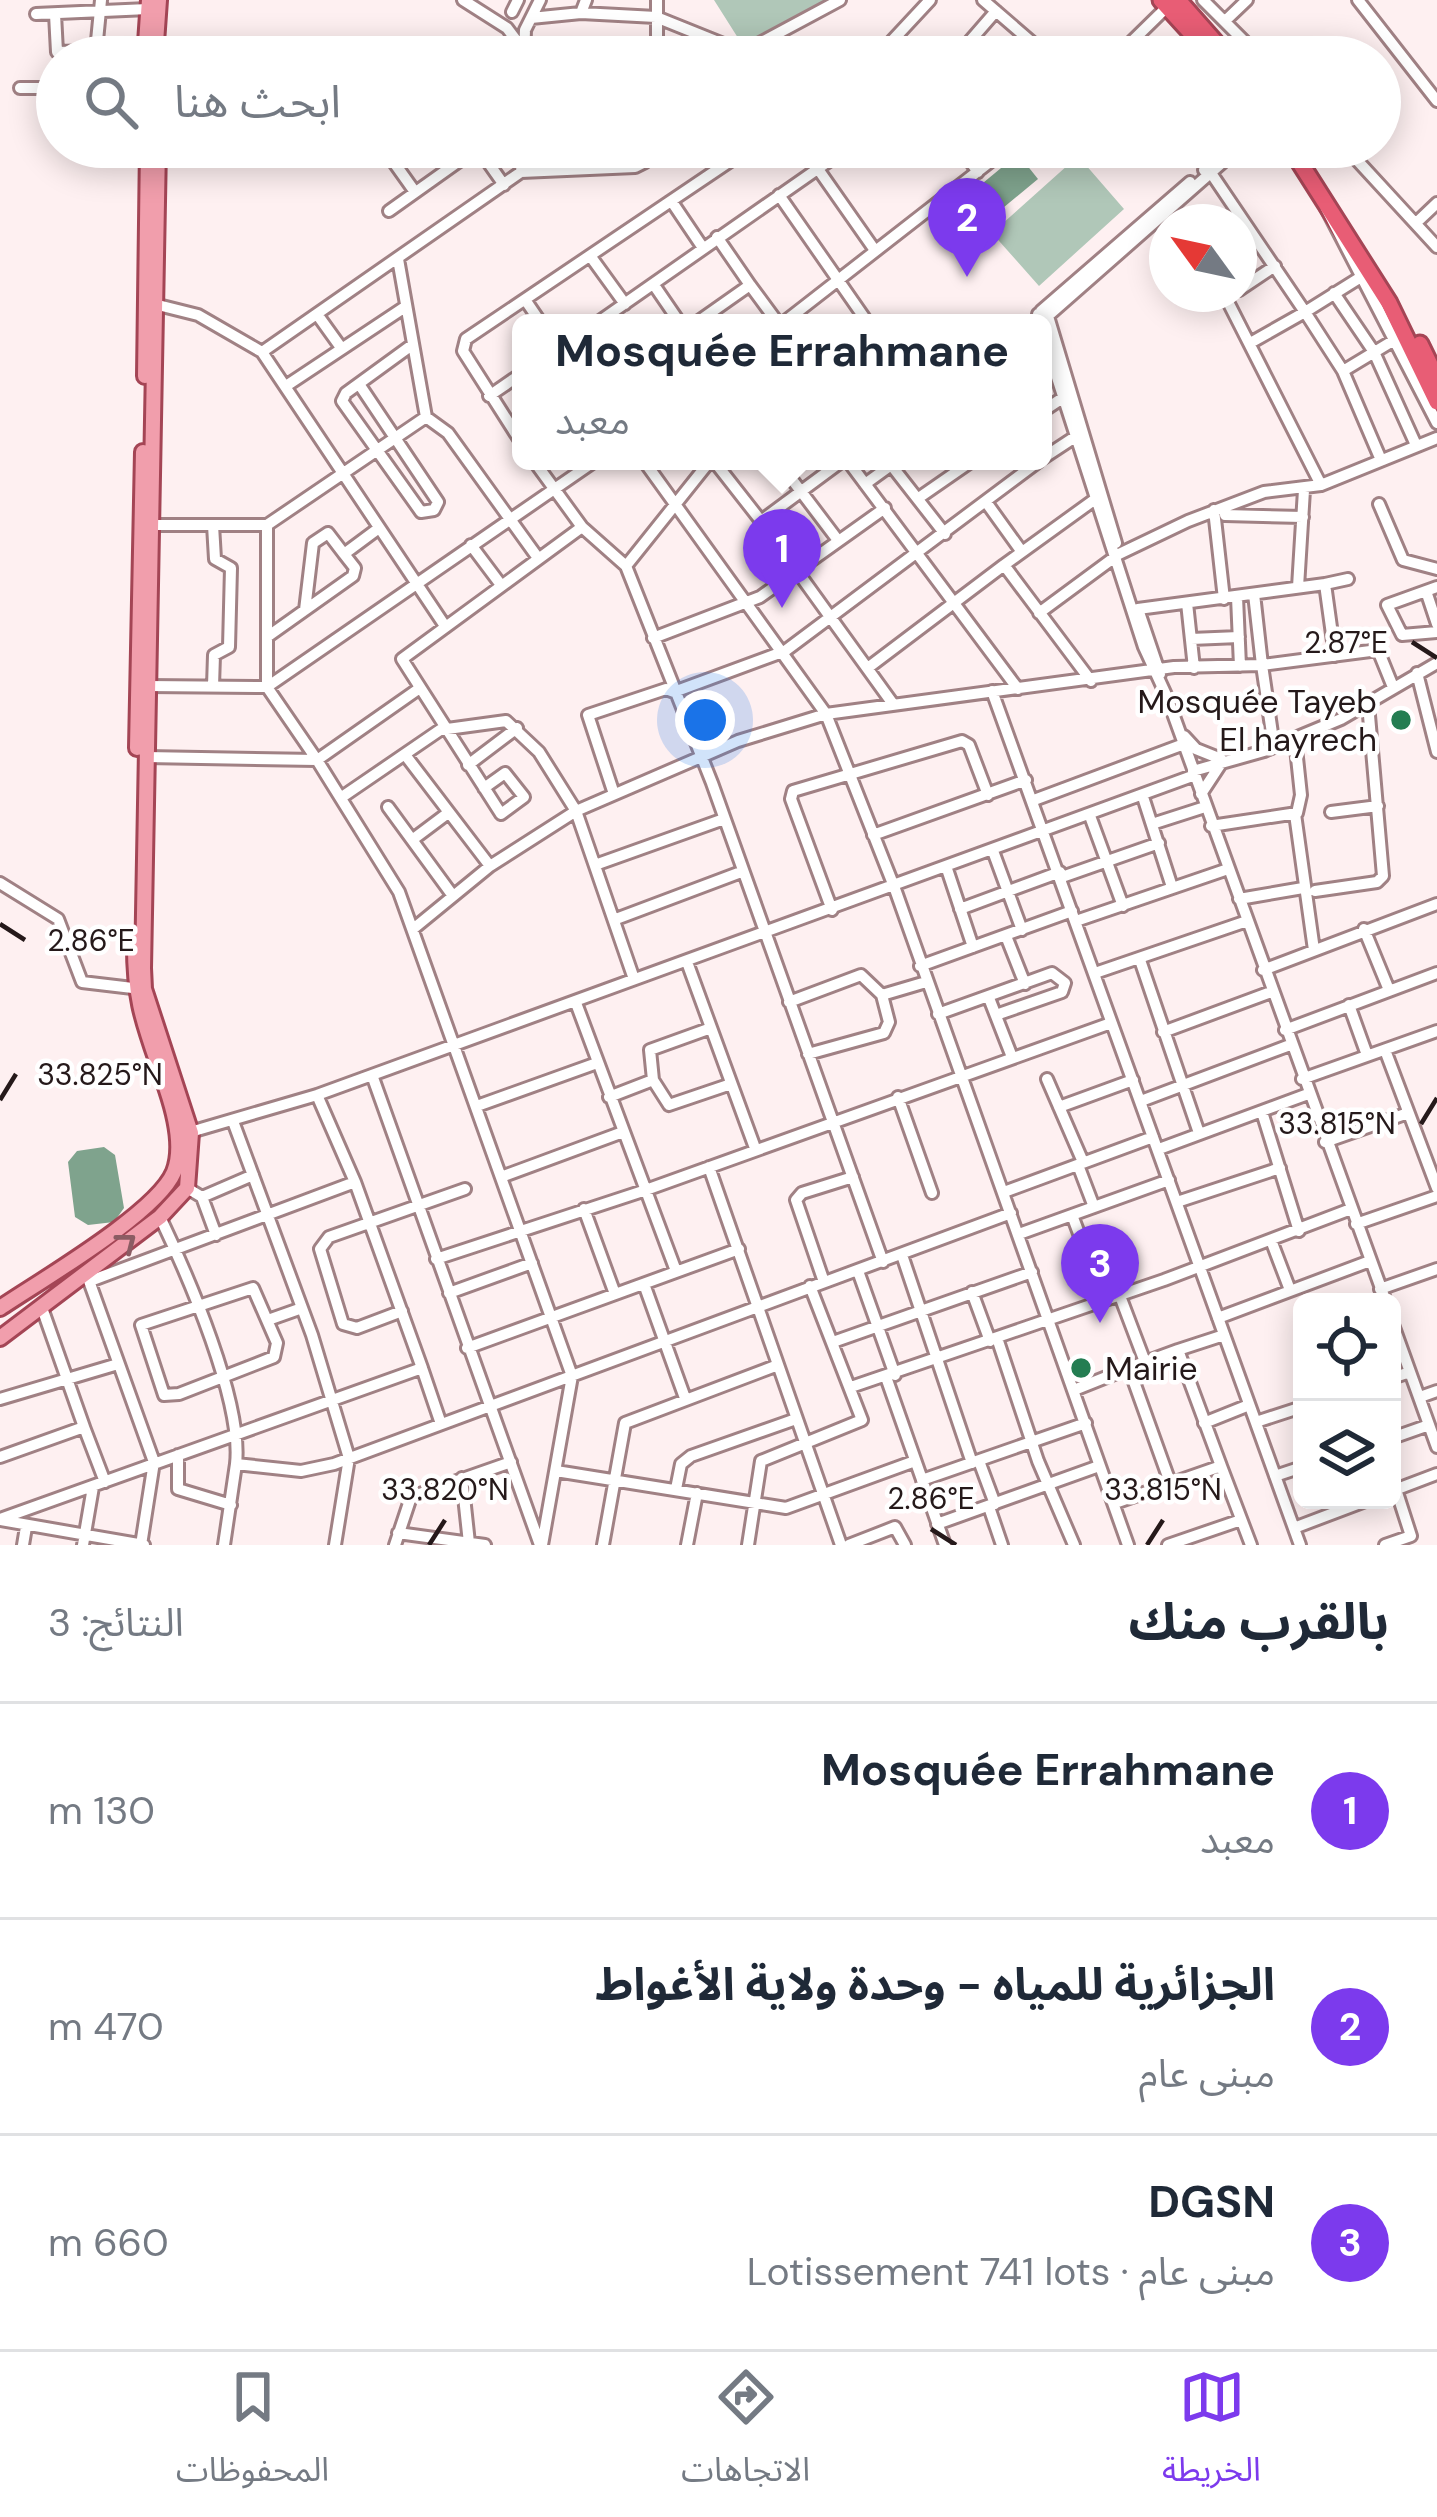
<!DOCTYPE html>
<html lang="ar">
<head>
<meta charset="utf-8">
<style>
	:root { --surface:#fff; --page:#f2f2f3; --text:#1f2937; --muted:#747a83; --line:#e0e1e3; --accent:#7c3aed }
	body { margin:0; font-family:"DM Sans","Noto Sans Arabic",sans-serif; background:var(--page); color:var(--text); direction:rtl }
	.controls { position:absolute; right:36px; bottom:36px; display:grid; overflow:hidden; border-radius:18px; box-shadow:0 6px 30px #0003 }
	.controls button { width:108px; height:108px; display:grid; place-items:center; padding:0; border:0; border-bottom:3px solid var(--line); background:var(--surface); color:var(--text); font:60px sans-serif }
	.compass { position:absolute; left:1149px; top:204px; width:108px; height:108px; border-radius:50%; background:var(--surface); box-shadow:0 6px 30px #0003; rotate:303deg }
	.you { position:absolute; left:705px; top:720px; width:42px; height:42px; margin:-30px; border:9px solid #fff; border-radius:50%; background:#1a73e8; box-shadow:0 0 0 18px #1a73e833 }
	.badge { display:grid; place-items:center; width:78px; height:78px; border-radius:50%; background:var(--accent); color:#fff; font-size:39px; font-weight:700 }
	.pin { position:absolute; translate:-50% -99px; filter:drop-shadow(0 3px 6px #0008) }
	.pin::after { content:''; position:absolute; top:63px; width:42px; height:36px; background:inherit; clip-path:polygon(0 0,100% 0,50% 100%) }
	.popup { position:absolute; left:512px; top:314px; width:540px; height:156px; box-sizing:border-box; display:grid; place-content:center; border-radius:18px; background:var(--surface); filter:drop-shadow(0 3px 9px #0005); font-size:39px; white-space:nowrap; color:var(--muted) }
	.popup b { font-size:45px; color:var(--text) }
	.popup::after { content:''; position:absolute; left:50%; top:100%; margin-left:-24px; border:24px solid transparent; border-top-color:var(--surface) }
	.list { margin:0; padding:0; list-style:none }
	h2 { display:flex; justify-content:space-between; align-items:center; height:156px; margin:0; padding:0 48px; font-size:51px }
	h2 small { font-size:39px; font-weight:400; color:var(--muted) }
	.list li { display:grid; grid-template-columns:78px 1fr auto; gap:36px; align-items:center; box-sizing:border-box; height:216px; padding:0 48px; border-top:3px solid var(--line) }
	.list b { display:block; font-size:45px; white-space:nowrap }
	.list p { margin:0; font-size:39px; white-space:nowrap; color:var(--muted) }
	.list em { font-size:39px; font-style:normal; color:var(--muted) }
	.icon { flex:none; width:66px; height:66px; fill:none; stroke:currentColor; stroke-width:2; stroke-linecap:round; stroke-linejoin:round }
	.map { position:relative; flex:none; width:1437px; height:1545px; overflow:hidden; direction:ltr }
	.search { position:absolute; background:var(--surface); box-shadow:0 6px 30px #0003; left:36px; right:36px; top:36px; height:132px; display:flex; align-items:center; gap:30px; box-sizing:border-box; padding:0 42px; border-radius:66px; color:var(--muted); font-size:45px }
	.sheet { height:804px; background:var(--surface) }
	nav { display:flex; justify-content:space-around; align-items:center; box-sizing:border-box; height:168px; border-top:3px solid var(--line); background:var(--surface); font-size:33px; color:var(--muted) }
	nav a { display:grid; justify-items:center; gap:6px }
	nav .on { color:var(--accent) }
	.map>svg:first-child { display:block }
	.green { fill:#b0c7b8 }
	.water { fill:#7fa38d }
	.lines { fill:none; stroke-linecap:round; stroke-linejoin:round }
	.minor-casing { stroke:#a08184; stroke-width:16 }
	.major-casing { stroke:#a44555; stroke-width:20 }
	.highway-casing { stroke:#a44555; stroke-width:21 }
	.minor { stroke:#fff; stroke-width:10 }
	.major { stroke:#f19eac; stroke-width:14 }
	.highway { stroke:#e85d75; stroke-width:15 }
	.oneway { stroke:#8b5c63 }
	.ticks { fill:none; stroke:#25191a; stroke-width:4.5 }
	.poi-dot { fill:#247d52; stroke:#fff; stroke-width:4.5 }
	.labels { text-anchor:middle; stroke-width:9; stroke-linejoin:round; paint-order:stroke }
	.poi-label { font-size:33px; fill:#25191a; stroke:#fff; text-anchor:end }
	.ticks-label { font-size:30px; text-anchor:middle; fill:#25191a; stroke:#fff; stroke-width:9; stroke-linejoin:round; paint-order:stroke }
</style>
</head>
<body>
<div class="map">
<svg width="1437" height="1545" viewBox="0 0 1437 1545">
	<rect width="100%" height="100%" fill="#fef0f1"/>
	<path class="green" d="M714,0H834L745,49Z
		M1078,156L1124,209L1039,286L992,233Z"/>
	<path class="water" d="M1018,154L1038,179L986,222L966,197Z
		M104,1147L115,1155L124,1208L114,1222L88,1225L75,1217L68,1162L77,1151Z"/>
	<g class="lines">
		<defs>
			<path id="minor" d="M463,0L507,28L522,48
				M983,0L1049,57
				M1203,0L1260,57
				M1358,0L1437,101
				M512,12L518,0
				M581,13L656,17L743,52L840,0
				M36,14L148,9
				M55,14L57,52L96,51L101,0
				M531,18L581,13L586,0
				M1225,21L1247,0
				M524,57L525,30L540,0
				M657,57V0
				M877,57L930,0
				M956,57L996,11
				M1116,57L1167,7
				M20,88H57
				M383,147L415,192
				M960,147L978,172
				M1345,147L1437,247
				M478,148L504,185
				M818,169L874,249
				M1204,170L1228,147
				M1209,170L1305,312L1361,277
				M521,172L523,147
				M779,195L868,323
				M672,202L703,248
				M1326,208L1437,423
				M389,211L479,147
				M1416,223L1437,203
				M591,257L625,304
				M398,259L426,417L267,525V687L317,760L417,690
				M654,285L680,323
				M750,285L778,323
				M1239,290L1275,266
				M1334,293L1374,352L1416,445
				M1224,294L1321,485
				M526,301L541,323
				M150,303L198,315L262,352L445,626
				M1041,311L1190,182
				M1049,315L1240,147
				M319,317L342,349
				M597,323L849,147
				M696,323L750,285L717,237
				M783,323L1009,147
				M1039,323L1038,314L1047,313L1116,543
				M1043,334L1144,647L1167,697L1386,1302
				M1252,342L1305,312L1343,371
				M262,352L521,172L635,167L645,162L653,147
				M359,384L438,502L434,510L421,512L342,401L346,393L412,345
				M286,386L405,307
				M489,396L521,374
				M1043,411L1061,399
				M426,417L448,433L538,558
				M521,442L463,351L466,339L751,147
				M1043,458L1078,435
				M1381,460L1343,371L1396,339
				M534,461L582,527L626,566
				M710,461L626,566L712,783L883,1262
				M714,461L761,521L842,461
				M778,461L837,539
				M848,461L1018,689
				M888,461L945,534
				M865,484L894,463
				M920,497L972,461
				M986,502L1022,552
				M1379,504L1403,560L1437,569
				M1214,510L1224,599
				M1225,515L1303,517
				M761,521L893,704
				M151,525H267
				M213,525L215,559L231,568L229,647L214,655L213,686
				M471,545L501,585
				M1325,584L1348,579
				M1298,587L1304,490
				M1437,587L1387,605L1402,635L1437,632
				M1426,591L1437,624
				M1254,594L1262,665L1378,650L1393,687
				M1237,597L1240,666
				M1187,603L1194,668
				M1138,609L1325,584L1335,656
				M305,610L313,543L328,533L344,554
				M1139,612L1160,674
				M1039,613L1119,554L1188,521L1264,492L1321,485L1437,438
				M267,637L353,576L355,568L344,554L379,528
				M653,638L760,597L885,508
				M1191,639L1239,637
				M869,667L1004,565
				M1417,673L1437,752
				M1091,681L1004,565L1094,500
				M147,686L267,687L595,461
				M992,691L1300,1545
				M1184,736L1196,749L1221,759
				M146,757L317,760L399,892L572,1376L542,1545
				M468,765L517,728
				M1193,771L1264,751L1341,719L1437,663
				M484,788L505,773L524,797L501,814L402,659L582,527
				M613,791L588,715L666,689L674,692L785,651L1039,461
				M1201,794L1222,762
				M342,797L440,730L506,721L539,752L576,811L490,866L406,756
				M1143,797L1172,887
				M1034,800L1184,744
				M388,807L453,896
				M1331,812L1378,806
				M1295,814L1314,950
				M1090,816L1123,906
				M1152,824L1205,807
				M1211,826L1297,813L1301,795L1295,739
				M873,835L1026,780
				M412,840L448,813
				M993,851L1022,930
				M595,865L724,819
				M947,869L973,947
				M1062,877L1159,843
				M0,883L58,919L82,982L141,989
				M1315,891L1377,882L1383,876L1368,704
				M1239,899L1303,888
				M960,909L1060,872
				M832,910L791,799L793,791L962,741L969,745L988,795
				M616,919L741,872
				M1076,921L1228,869
				M413,929L490,866
				M1364,929L1389,990
				M1006,936L1025,984
				M1140,960L1199,1133
				M687,962L755,1148
				M920,966L1072,911
				M1263,970L1437,904
				M1095,973L1247,921
				M634,979L576,811L738,741L826,714L644,461
				M989,998L1012,1057
				M789,1002L861,975L882,995L926,982
				M576,1003L676,1271
				M1349,1005L1367,1055
				M938,1014L1052,973L1065,983L1062,992L996,1015
				M711,1028L650,1050L653,1080L669,1105L731,1084
				M1285,1030L1437,973
				M1163,1032L1271,992
				M1385,1050L1437,1188
				M808,1054L884,1033L889,1022L882,995
				M372,1075L540,1545
				M1047,1079L1083,1162
				M1302,1079L1437,1031
				M609,1097L653,1080
				M898,1097L932,1193
				M1141,1101L1290,1045
				M477,1106L597,1063
				M1059,1107L1133,1080
				M1262,1112L1299,1231
				M234,1124L312,1335L349,1458L335,1545
				M187,1133L317,1095L1195,775
				M1325,1142L1408,1113
				M1159,1149L1308,1094
				M1078,1165L1094,1207
				M709,1167L841,1545
				M501,1177L623,1132
				M187,1188L202,1197L216,1235
				M1004,1192L1153,1137
				M202,1197L253,1175
				M1177,1202L1280,1168
				M584,1209L615,1294
				M1072,1215L1104,1300
				M160,1217C188,1276 243,1402 236,1464
				M1356,1224L1437,1196
				M1019,1234L1169,1180
				M1271,1240L1290,1290
				M902,1255L972,1463
				M436,1259L643,1191L1111,1023
				M858,1271L895,1375
				M88,1278L154,1462L141,1545
				M90,1281L355,1182
				M824,1282L796,1200L802,1193L853,1177
				M644,1284L685,1398
				M253,1288L277,1343L274,1357L179,1394L164,1395L141,1325Z
				M1380,1289L1437,1269
				M972,1292L990,1341
				M449,1293L532,1263
				M1120,1296L1145,1362
				M42,1308L84,1427
				M402,1311L357,1328L343,1324L320,1249L329,1237L465,1189
				M1218,1318L1370,1261
				M268,1320L302,1308
				M1392,1322L1437,1447
				M997,1338L1038,1461L1074,1545
				M833,1342L1032,1272
				M467,1348L739,1249
				M1178,1350L1224,1335
				M422,1368L440,1421
				M886,1377L945,1545
				M1392,1378L1410,1372
				M851,1387L1164,1280L1351,1209
				M1074,1390L1129,1368
				M1420,1397L1437,1391
				M0,1399L118,1364
				M1256,1422L1302,1407
				M1204,1423L1249,1405
				M1392,1438L1429,1425
				M178,1455V1489L231,1505
				M0,1457L84,1427L105,1482
				M979,1461L995,1504
				M556,1471L786,1508L915,1461
				M1275,1476L1302,1467
				M462,1478L469,1543
				M922,1480L1086,1423
				M1171,1485L1129,1368L1178,1350L1221,1466
				M676,1489L681,1464L691,1456L796,1419
				M1392,1491L1437,1474
				M1115,1503L1221,1466L1251,1545
				M989,1507L1002,1545
				M0,1519L422,1368L355,1182L317,1095
				M0,1520L144,1545
				M937,1524L1099,1466
				M1294,1528L1368,1500
				M398,1533L485,1545
				M23,1545L26,1527
				M83,1545L93,1487
				M224,1545L236,1464L301,1471L334,1464L1011,1213
				M395,1545L411,1497L511,1462
				M603,1545L625,1423L778,1365
				M687,1545L697,1493
				M748,1545L761,1461L862,1420L810,1286
				M849,1545L895,1527L905,1545
				M1128,1545L895,889L826,714L1174,667L1262,665L1274,747
				M1168,1545L1241,1520
				M1385,1545L1411,1536L1392,1477"/>
			<path id="major" d="M145,57L149,0
				M155,57L159,0
				M145,376L148,147
				M137,748L143,452
				M0,1308C40,1281 157,1213 174,1172C184,1147 175,1114 167,1090C146,1027 134,1007 135,938
				M0,1338L160,1217L187,1188L191,1133L144,989L143,968L158,147"/>
			<path id="highway" d="M1161,0L1213,57
				M1178,0L1228,57
				M1290,147L1389,303L1437,402
				M1420,344L1437,379"/>
		</defs>
		<use href="#minor" class="minor-casing"/>
		<use href="#major" class="major-casing"/>
		<use href="#highway" class="highway-casing"/>
		<use href="#minor" class="minor"/>
		<use href="#major" class="major"/>
		<use href="#highway" class="highway"/>
	</g>
	<defs><path id="oneway-chevron" d="M-2-3.5L2.5 0L-2 3.5" fill="none" stroke-width="1.6" stroke-linecap="round" stroke-linejoin="round" transform="scale(3)"/></defs>
	<use class="oneway" href="#oneway-chevron" transform="translate(127 1242) rotate(-38)"/>
	<path class="ticks" d="M1412,642L1437,658M0,924L25,940M0,1100L16,1074M1421,1124L1437,1098M931,1529L956,1545M429,1545L445,1520M1147,1545L1163,1520"/>
	<g class="poi-dot">
		<circle cx="1401" cy="720" r="12"/>
		<circle cx="1081" cy="1368" r="12"/>
	</g>
	<g class="labels">
		<g class="poi-label">
			<text x="1377" y="713">Mosquée Tayeb<tspan x="1377" dy="38">El hayrech</tspan></text>
			<text x="1105" y="1380" text-anchor="start">Mairie</text>
		</g>
	</g>
	<g class="ticks-label">
		<text x="1346" y="653">2.87°E</text>
		<text x="91" y="951">2.86°E</text>
		<text x="100" y="1085">33.825°N</text>
		<text x="1337" y="1134">33.815°N</text>
		<text x="445" y="1500">33.820°N</text>
		<text x="1163" y="1500">33.815°N</text>
		<text x="931" y="1509">2.86°E</text>
	</g>
</svg>
<div class="controls">
<button><svg class="icon" aria-label="locate" viewBox="0 0 24 24"><circle cx="12" cy="12" r="6"/><path d="M12 2v4M12 18v4M2 12h4M18 12h4"/></svg></button>
<button><svg class="icon" aria-label="layers" viewBox="0 0 24 24"><path d="M12 4l9 5-9 5-9-5zM3 14l9 5 9-5"/></svg></button>
</div>
<svg class="compass" viewBox="-18 -18 36 36"><path d="M0-13l5 13h-10z" fill="#e53935"/><path d="M0 13l5-13h-10z" fill="#747a83"/></svg>
<div class="you"></div>
<div class="pin badge" style="left:782px;top:608px">1</div>
<div class="popup"><b>Mosquée Errahmane</b>معبد</div>
<div class="pin badge" style="left:967px;top:277px">2</div>
<div class="pin badge" style="left:1100px;top:1323px">3</div>
<div class="search"><svg class="icon" aria-label="search" viewBox="0 0 24 24"><circle cx="10" cy="10" r="6"/><path d="M15 15l6 6"/></svg>ابحث هنا</div>
</div>
<section class="sheet">
<h2>بالقرب منك<small>النتائج: 3</small></h2>
<ul class="list">
<li><span class="badge">1</span><div><b>Mosquée Errahmane</b><p>معبد</p></div><em>130 m</em></li>
<li><span class="badge">2</span><div><b>الجزائرية للمياه - وحدة ولاية الأغواط</b><p>مبنى عام</p></div><em>470 m</em></li>
<li><span class="badge">3</span><div><b>DGSN</b><p>مبنى عام · Lotissement 741 lots</p></div><em>660 m</em></li>
</ul>
</section>
<nav>
<a class="on"><svg class="icon" aria-label="map" viewBox="0 0 24 24"><path d="M3 6l6-2 6 2 6-2v14l-6 2-6-2-6 2zM9 4v14M15 6v14"/></svg>الخريطة</a>
<a><svg class="icon" aria-label="directions" viewBox="0 0 24 24"><path d="M12 3l9 9-9 9-9-9zM9 14v-3h6M13 9l2 2-2 2"/></svg>الاتجاهات</a>
<a><svg class="icon" aria-label="saved" viewBox="0 0 24 24"><path d="M7 4h10v16l-5-4-5 4z"/></svg>المحفوظات</a>
</nav>
</body>
</html>
